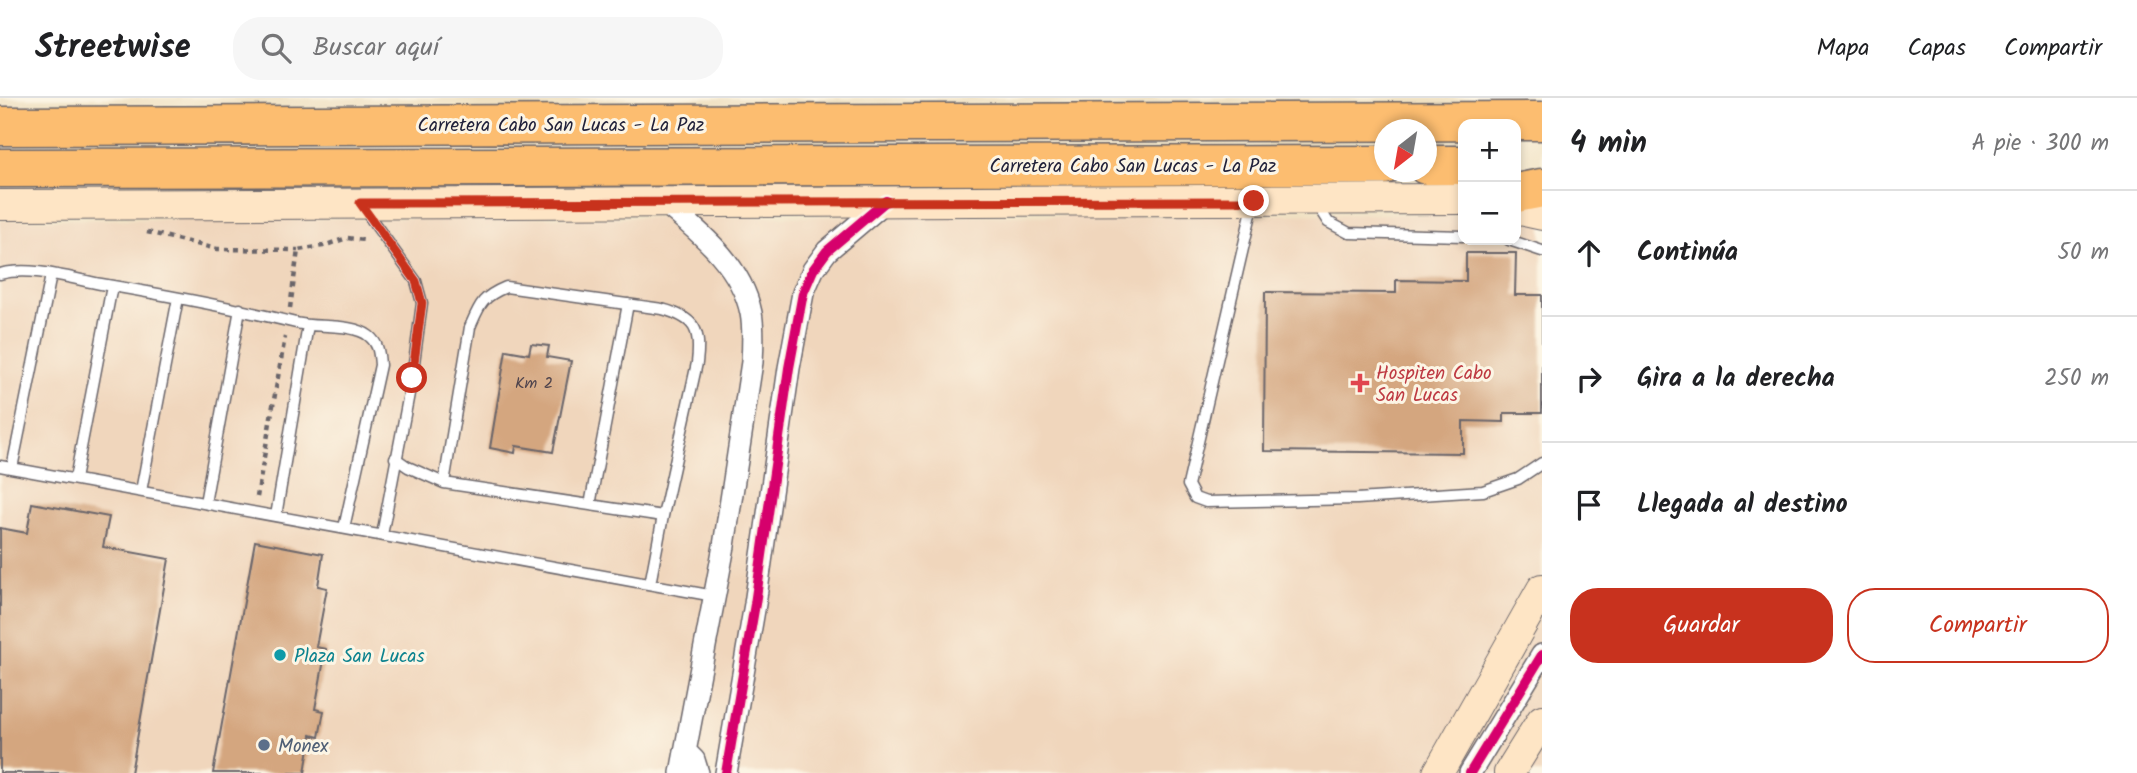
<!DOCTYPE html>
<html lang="es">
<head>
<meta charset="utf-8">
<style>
	:root { --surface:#fff; --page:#f6f6f6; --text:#202124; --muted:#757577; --line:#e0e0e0; --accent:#c8321e }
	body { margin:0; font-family:Kalam,sans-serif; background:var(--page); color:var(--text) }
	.controls { position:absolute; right:21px; top:21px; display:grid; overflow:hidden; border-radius:14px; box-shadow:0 4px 10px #0003 }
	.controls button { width:63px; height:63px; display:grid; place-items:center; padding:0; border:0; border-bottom:2px solid var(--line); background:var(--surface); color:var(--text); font:35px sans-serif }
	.compass { position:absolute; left:1374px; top:21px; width:63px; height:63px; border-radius:50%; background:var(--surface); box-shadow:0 4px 10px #0003; rotate:211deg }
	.stop { position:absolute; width:21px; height:21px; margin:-16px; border:5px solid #c8321e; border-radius:50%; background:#fff }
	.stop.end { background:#c8321e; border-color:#fff; box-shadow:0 2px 7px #0008 }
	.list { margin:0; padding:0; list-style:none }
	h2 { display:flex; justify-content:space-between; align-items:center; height:91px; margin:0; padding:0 28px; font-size:30px }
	h2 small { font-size:23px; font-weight:400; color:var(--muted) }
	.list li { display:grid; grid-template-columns:46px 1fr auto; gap:21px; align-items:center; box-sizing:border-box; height:126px; padding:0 28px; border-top:2px solid var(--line) }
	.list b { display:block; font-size:26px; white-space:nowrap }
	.list em { font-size:23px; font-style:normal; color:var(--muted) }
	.actions { display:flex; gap:14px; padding:21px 28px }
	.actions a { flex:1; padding:16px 0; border:2px solid var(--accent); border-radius:28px; text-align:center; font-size:24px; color:var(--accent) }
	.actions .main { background:var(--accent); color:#fff }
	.icon { flex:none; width:38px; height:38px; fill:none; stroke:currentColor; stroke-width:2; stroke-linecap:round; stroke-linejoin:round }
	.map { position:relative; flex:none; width:1542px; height:675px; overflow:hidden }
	header { display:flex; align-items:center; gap:42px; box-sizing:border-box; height:98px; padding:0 35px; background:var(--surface); border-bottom:2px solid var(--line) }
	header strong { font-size:33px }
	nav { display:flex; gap:38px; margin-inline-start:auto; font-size:24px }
	.search { width:490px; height:63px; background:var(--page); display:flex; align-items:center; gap:18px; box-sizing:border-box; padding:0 24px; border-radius:28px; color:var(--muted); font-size:26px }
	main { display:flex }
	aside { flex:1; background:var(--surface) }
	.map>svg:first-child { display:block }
	.built { fill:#f0d6bc }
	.building { fill:#d4a67f }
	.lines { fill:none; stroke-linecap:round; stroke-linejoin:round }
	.lane-casing { stroke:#6a656a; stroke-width:13 }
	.street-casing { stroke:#6a656a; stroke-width:24 }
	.secondary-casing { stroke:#6a656a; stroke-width:32 }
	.highway-casing { stroke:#6a656a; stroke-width:41 }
	.path { stroke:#6a656a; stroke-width:4.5; stroke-dasharray:5 5; stroke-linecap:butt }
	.lane { stroke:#fff; stroke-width:10 }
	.street { stroke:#fff; stroke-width:21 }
	.secondary { stroke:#fee5c5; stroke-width:30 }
	.highway { stroke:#fcbd6f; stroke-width:38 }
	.cycleway-casing { stroke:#fcf5e5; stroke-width:15 }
	.cycleway { stroke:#d6006c; stroke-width:10 }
	.route { stroke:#c8321e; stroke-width:9 }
	.health-dot { fill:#e0444e; stroke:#fcf5e5; stroke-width:2.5 }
	.culture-dot { fill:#0f9aa8; stroke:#fcf5e5; stroke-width:2.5 }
	.service-dot { fill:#5c6f8a; stroke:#fcf5e5; stroke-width:2.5 }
	.labels { text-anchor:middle; stroke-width:6; stroke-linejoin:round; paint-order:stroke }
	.number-label { font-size:16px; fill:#4e434c }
	.street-label { font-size:19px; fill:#22223b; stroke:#fcf5e5 }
	.health-label { font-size:19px; fill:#be3a42; stroke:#fcf5e5; text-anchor:start }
	.culture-label { font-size:19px; fill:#0d838f; stroke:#fcf5e5; text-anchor:start }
	.service-label { font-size:19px; fill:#4e5e75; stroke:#fcf5e5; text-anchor:start }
</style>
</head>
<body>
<header>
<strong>Streetwise</strong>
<div class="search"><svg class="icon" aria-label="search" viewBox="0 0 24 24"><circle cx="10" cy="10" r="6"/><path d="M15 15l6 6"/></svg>Buscar aquí</div>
<nav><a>Mapa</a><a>Capas</a><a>Compartir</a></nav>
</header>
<main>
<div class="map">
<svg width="1542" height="675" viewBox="0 0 1542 675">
	<rect width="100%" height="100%" fill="#fcf5e5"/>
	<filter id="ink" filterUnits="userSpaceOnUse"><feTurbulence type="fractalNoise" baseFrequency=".0143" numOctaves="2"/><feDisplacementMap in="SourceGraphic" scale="14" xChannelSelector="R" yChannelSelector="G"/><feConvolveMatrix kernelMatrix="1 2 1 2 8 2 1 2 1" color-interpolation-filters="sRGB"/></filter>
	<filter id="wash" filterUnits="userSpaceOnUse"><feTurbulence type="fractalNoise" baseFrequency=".00686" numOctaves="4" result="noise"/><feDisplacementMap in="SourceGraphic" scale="28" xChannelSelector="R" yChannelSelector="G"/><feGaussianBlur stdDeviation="1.57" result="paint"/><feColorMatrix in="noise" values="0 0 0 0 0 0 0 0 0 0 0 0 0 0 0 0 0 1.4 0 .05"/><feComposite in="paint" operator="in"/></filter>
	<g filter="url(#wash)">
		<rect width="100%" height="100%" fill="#f0e1c2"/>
		<path class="built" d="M1463,116V142H1516V116H1542V675H0V122Z"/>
		<g id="blocks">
			<path class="building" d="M1466,155H1516L1515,197H1542V315H1504V324L1463,323V355L1264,353L1265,194L1396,195V182L1466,183Z
				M531,246L549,248L547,259L571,263L553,354L516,348L515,355L490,350L506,252L529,256Z
				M32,405L109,419L103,449L169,461L131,675H0V430L27,435Z
				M255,443L323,456L318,488L327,490L316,549L326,551L315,611L324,613L319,639L311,637L305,675H213Z"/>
		</g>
	</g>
	<g filter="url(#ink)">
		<use href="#blocks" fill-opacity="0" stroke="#6a656a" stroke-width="2"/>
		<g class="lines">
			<defs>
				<path id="lane" d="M1254,103L1188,387L1195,400L1206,404L1357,401L1483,393L1518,381L1542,365
					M1317,107L1328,124L1349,135L1463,138
					M364,111L416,183L422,205L412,280L382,437
					M1509,142L1542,153
					M0,176C31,168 69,180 101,186C166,197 231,209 296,225C317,230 353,225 369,238C379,246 379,256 380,267L344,430
					M395,360L408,369L444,385L663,418L650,486
					M0,368L714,498
					M12,370L51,177
					M75,381L112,188
					M444,385L470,229C480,206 482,199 506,189L662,211C696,220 701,232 697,265L663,418
					M141,393L178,200
					M205,405L240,211
					M590,407L628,206
					M276,418L308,227"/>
				<path id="street" d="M664,104C699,134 741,166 751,215C754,231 753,248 752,264L724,448L681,675
					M685,653L694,662L698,675
					M726,675L755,506L789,270L803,195L813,172L827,153L886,103
					M1470,675L1542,557"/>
				<path id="secondary" d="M0,107L1463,101
					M1516,111L1542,117
					M1438,675L1542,491
					M1509,675L1542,622"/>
				<path id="highway" d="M0,28L1542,23
					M1426,67H1463
					M0,70L1384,67
					M1516,95L1542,90"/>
			</defs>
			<use href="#lane" class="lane-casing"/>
			<use href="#street" class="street-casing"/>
			<use href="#secondary" class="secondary-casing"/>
			<use href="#highway" class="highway-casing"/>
			<path class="path" d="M147,134L217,151L298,152
				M290,210L298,152L323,148L347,140L365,142
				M257,399L285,239"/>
			<use href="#lane" class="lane"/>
			<use href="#street" class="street"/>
			<use href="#secondary" class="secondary"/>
			<use href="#highway" class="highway"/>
			<defs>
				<path id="cycleway" d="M726,675L755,506L789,270L803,195L813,172L827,153L886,103
					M1470,675L1542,557"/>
			</defs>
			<use href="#cycleway" class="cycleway-casing"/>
			<use href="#cycleway" class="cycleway"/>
		</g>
	</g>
	<g class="lines" filter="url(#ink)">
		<path class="route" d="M412,280L422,205L416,183L360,105L1254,103"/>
	</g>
	<path class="health-dot" d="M1356.5 274.5h7v7h7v7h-7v7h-7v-7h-7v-7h7z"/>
	<circle class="culture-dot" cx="280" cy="557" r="7"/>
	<circle class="service-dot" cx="264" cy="647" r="7"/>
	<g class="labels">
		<g class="number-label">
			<text x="534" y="290">Km 2</text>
		</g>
		<g class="street-label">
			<text x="561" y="33">Carretera Cabo San Lucas - La Paz</text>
			<text x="1133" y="74">Carretera Cabo San Lucas - La Paz</text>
		</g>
		<g class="health-label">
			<text x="1376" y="281">Hospiten Cabo<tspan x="1376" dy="22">San Lucas</tspan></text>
		</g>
		<g class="culture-label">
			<text x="294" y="564">Plaza San Lucas</text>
		</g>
		<g class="service-label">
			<text x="278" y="654">Monex</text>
		</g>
	</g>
</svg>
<div class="controls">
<button>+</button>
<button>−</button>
</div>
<svg class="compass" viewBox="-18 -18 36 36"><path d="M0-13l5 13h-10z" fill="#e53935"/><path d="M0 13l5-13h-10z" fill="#757577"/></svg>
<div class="stop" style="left:412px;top:280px"></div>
<div class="stop end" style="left:1254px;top:103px"></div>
</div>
<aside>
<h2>4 min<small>A pie · 300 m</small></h2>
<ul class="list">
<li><svg class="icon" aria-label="ahead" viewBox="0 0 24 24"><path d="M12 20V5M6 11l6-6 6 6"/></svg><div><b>Continúa</b></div><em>50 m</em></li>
<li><svg class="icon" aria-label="right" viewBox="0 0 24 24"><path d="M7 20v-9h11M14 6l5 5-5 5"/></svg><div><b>Gira a la derecha</b></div><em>250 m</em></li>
<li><svg class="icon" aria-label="arrive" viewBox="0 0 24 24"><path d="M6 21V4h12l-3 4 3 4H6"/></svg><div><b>Llegada al destino</b></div></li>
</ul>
<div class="actions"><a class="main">Guardar</a><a>Compartir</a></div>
</aside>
</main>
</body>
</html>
